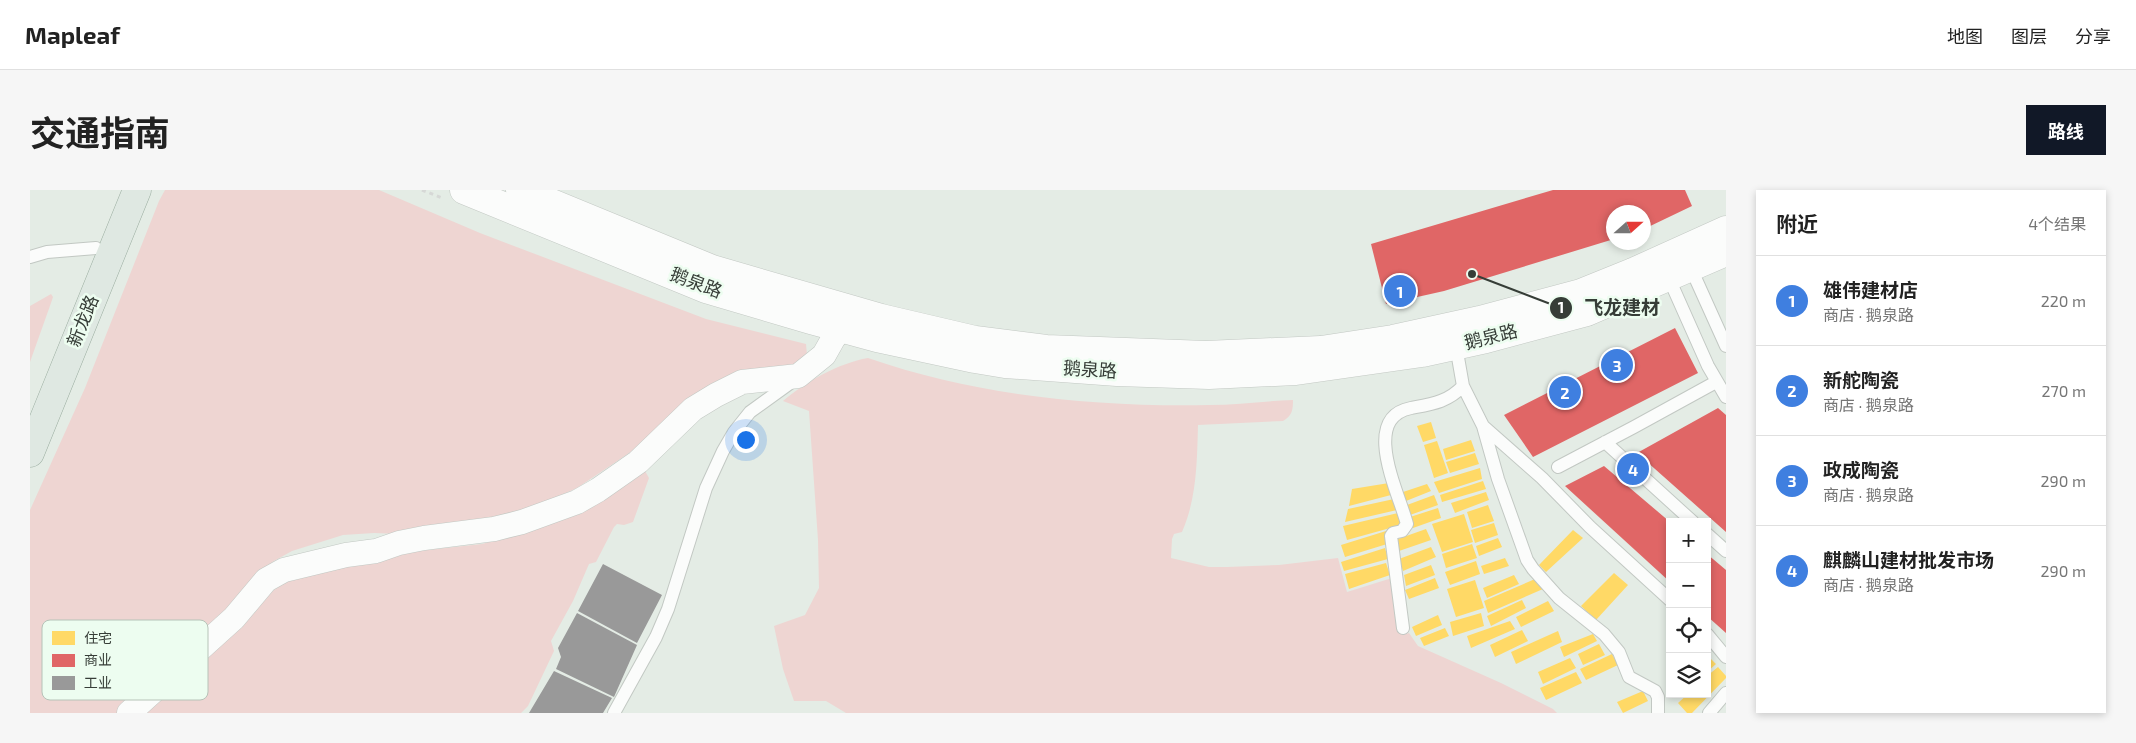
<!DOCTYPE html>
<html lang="zh">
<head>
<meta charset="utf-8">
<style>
	:root { --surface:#fff; --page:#f6f6f6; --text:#222; --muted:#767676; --line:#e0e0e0; --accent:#111827 }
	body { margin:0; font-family:"Exo 2","Noto Sans SC",sans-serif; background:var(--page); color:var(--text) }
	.controls { position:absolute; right:15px; bottom:15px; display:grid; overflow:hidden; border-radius:0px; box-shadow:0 2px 8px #0003 }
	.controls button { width:45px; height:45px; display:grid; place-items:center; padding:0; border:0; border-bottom:1px solid var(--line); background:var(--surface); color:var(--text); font:25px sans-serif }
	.compass { position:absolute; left:1576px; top:15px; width:45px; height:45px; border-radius:50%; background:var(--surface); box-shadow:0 2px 8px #0003; rotate:69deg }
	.you { position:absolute; left:715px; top:249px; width:18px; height:18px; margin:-12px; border:4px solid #fff; border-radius:50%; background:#1a73e8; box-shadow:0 0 0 8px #1a73e833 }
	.badge { display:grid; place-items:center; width:32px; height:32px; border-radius:50%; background:var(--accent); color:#fff; font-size:16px; font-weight:700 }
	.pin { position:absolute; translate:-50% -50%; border:2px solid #fff; box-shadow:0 1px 5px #0006 }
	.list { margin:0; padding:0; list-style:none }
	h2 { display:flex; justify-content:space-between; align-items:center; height:65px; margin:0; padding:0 20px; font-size:21px }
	h2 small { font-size:16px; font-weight:400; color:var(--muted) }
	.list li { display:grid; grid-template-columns:32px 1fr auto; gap:15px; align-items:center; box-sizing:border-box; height:90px; padding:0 20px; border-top:1px solid var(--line) }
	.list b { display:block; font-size:19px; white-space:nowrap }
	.list p { margin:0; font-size:16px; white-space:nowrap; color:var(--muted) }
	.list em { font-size:16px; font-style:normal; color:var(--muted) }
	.icon { flex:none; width:28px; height:28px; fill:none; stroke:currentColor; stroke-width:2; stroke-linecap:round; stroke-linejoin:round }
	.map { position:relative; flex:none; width:1696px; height:523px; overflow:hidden; border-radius:0px }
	header { display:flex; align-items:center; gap:30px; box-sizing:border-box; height:70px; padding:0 25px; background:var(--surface); border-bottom:1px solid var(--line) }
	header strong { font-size:24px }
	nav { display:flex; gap:28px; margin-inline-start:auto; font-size:18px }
	.intro { display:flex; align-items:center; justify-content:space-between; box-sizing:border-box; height:120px; padding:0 30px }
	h1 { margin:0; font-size:35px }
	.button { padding:12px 22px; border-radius:0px; background:var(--accent); color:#fff; font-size:18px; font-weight:700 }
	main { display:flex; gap:30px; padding:0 30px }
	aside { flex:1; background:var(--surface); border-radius:0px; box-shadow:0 2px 8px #0003 }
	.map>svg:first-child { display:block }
	.green { fill:#eed5d2 }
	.homes { fill:#ffd966 }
	.shops { fill:#e06666 }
	.industry { fill:#999 }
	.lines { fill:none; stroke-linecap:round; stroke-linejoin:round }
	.service-casing { stroke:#c2c8c3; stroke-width:14 }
	.minor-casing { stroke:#c2c8c3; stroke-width:25 }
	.secondary-casing { stroke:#c2c8c3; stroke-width:29 }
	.primary-casing { stroke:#9bada0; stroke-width:29 }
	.path { stroke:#d6d8d6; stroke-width:3; stroke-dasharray:4 4; stroke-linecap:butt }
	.service { stroke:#fbfcfb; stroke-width:12 }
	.minor { stroke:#fbfcfb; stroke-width:24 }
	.secondary { stroke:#fbfcfb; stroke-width:28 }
	.primary { stroke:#dfe8e2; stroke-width:28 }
	.labels { text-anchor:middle; stroke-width:5; stroke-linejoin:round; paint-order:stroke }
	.street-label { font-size:18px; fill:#363d37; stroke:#edfdf0 }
	.key { fill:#edfdf0; stroke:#b6c3b8; stroke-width:1 }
	.key-label { font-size:14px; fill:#363d37 }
	.leader { fill:none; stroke:#363d37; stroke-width:2 }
	.callout-dot { fill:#363d37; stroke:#edfdf0; stroke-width:2 }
	.mark-label { font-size:15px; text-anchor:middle; font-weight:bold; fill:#fff }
	.callout-label { font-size:19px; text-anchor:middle; font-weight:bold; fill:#363d37; stroke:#edfdf0; stroke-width:5; stroke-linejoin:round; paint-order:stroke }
</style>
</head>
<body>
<header>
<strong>Mapleaf</strong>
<nav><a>地图</a><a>图层</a><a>分享</a></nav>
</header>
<div class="intro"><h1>交通指南</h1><a class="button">路线</a></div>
<main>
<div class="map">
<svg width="1696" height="523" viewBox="0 0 1696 523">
	<rect width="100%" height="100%" fill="#e4ece5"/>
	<path class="green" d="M135,0H349L450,43L676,129L776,154L777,165L771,176L626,245L547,298L495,321L464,330L369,344L344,343L313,345L262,361L244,371L230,382L191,426L167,445L124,489L87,523H0V320L55,198L129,11Z
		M21,104L23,107L21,113L0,172V116Z
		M838,168C947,206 1065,217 1179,215C1207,215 1235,211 1263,210C1263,220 1262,226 1253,231L1168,235C1167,271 1167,308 1152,342L1144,344L1142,349L1141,368L1179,377H1197L1249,375L1308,368L1317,402L1362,388L1371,442L1375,444L1379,443L1388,456L1471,493L1523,519L1527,523H816L796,511H764L753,479L744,436L775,425L789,398L788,350L779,221L753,211C775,192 809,173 838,168Z
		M615,281L619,288L603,332L594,335L587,334L584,337L566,372L559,374L543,411L521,451L524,461L498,516L491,523H109L235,407L262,386L360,364L452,354L487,344L550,324Z"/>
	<path class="homes" d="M1401,232L1406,248L1393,252L1387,236Z
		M1441,250L1445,261L1416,270L1413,259Z
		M1407,251L1418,283L1404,288L1394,255Z
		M1445,263L1449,274L1420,283L1416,272Z
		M1450,278L1452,289L1409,303L1404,292Z
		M1453,291L1456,299L1412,312L1410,305Z
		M1359,293L1361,305L1319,316L1322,299Z
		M1397,294L1401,301L1376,311L1373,302Z
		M1456,302L1459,310L1425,323L1421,313Z
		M1404,305L1408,315L1380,325L1377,315Z
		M1364,309L1367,320L1315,332L1318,319Z
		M1458,315L1464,331L1442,338L1437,322Z
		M1408,318L1411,328L1383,338L1380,327Z
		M1368,323L1371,335L1317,350L1313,336Z
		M1434,324L1443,352L1412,362L1402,334Z
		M1464,333L1468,345L1445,353L1441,340Z
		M1396,339L1401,350L1369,361L1365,350Z
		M1543,340L1553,348L1516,382L1509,375Z
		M1356,341L1357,354L1315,367L1311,355Z
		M1468,348L1472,357L1449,366L1446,356Z
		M1442,354L1447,368L1416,378L1412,364Z
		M1401,357L1406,367L1373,381L1369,369Z
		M1355,358L1358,369L1314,381L1311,372Z
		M1475,368L1479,376L1454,384L1451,376Z
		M1446,371L1450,384L1420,395L1415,382Z
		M1356,373L1360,385L1319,399L1315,384Z
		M1401,375L1405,385L1376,396L1374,385Z
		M1584,383L1598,395L1566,430L1551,416Z
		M1484,385L1489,394L1457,408L1453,398Z
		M1405,388L1409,398L1379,409L1375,400Z
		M1505,389L1513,399L1458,423L1454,411Z
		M1445,390L1454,418L1426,427L1417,399Z
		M1492,410L1496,418L1461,436L1457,426Z
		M1518,411L1524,421L1491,437L1486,427Z
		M1451,423L1454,436L1423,446L1420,432Z
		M1408,425L1412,435L1386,446L1382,437Z
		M1480,431L1485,439L1441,458L1437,446Z
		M1415,438L1419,446L1394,456L1390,448Z
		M1492,440L1498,451L1465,467L1460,455Z
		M1528,441L1532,452L1486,474L1481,462Z
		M1563,444L1567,451L1534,467L1530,457Z
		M1569,454L1575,465L1553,475L1548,464Z
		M1582,464L1588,475L1556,490L1550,479Z
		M1677,465L1686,474L1677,482Z
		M1540,468L1546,478L1513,494L1508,482Z
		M1688,477L1696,486V488L1662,523H1657L1648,513L1658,504H1677V486Z
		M1546,482L1552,493L1516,510L1510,498Z
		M1613,501L1618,511L1593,523L1587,512Z"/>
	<path class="shops" d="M1523,0H1655L1662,16L1614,39V22H1584V49L1414,101L1356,114L1341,54Z
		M1645,138L1668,183L1503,267L1474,225Z
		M1688,218L1696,225V342L1607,263Z
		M1574,276L1640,332V392L1535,296Z
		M1677,364L1696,380V443L1677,426Z"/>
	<path class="industry" d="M573,374L632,405L607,453L548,421Z
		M547,423L607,455L584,507L526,479L531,467L528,458Z
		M524,481L582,508L573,523H499Z"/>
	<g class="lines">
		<defs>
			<path id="service" d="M0,67L17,62L66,58
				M1659,74L1696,156
				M1637,84L1678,176L1696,207
				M1426,156L1433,196L1453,236L1468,289L1497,370L1503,379L1529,408L1574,444L1589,462L1599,487L1625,501L1628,507V523
				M1453,236L1512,288L1560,337L1640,410
				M1575,252L1663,332
				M1528,277L1604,237L1686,192
				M1677,344L1696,361
				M1373,438L1361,346L1363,343L1372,341L1377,334C1369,303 1330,228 1381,218C1402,214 1418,212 1433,196
				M1677,444L1696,467
				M584,523L626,447L638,419L676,298L693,261L704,242L720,222L763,191
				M1679,523L1696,503"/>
			<path id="minor" d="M99,523L204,428L236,390L254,380L316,365L346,361L369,353L394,348L464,339L492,332L547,312L568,300L608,272L663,219L686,205L712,192L768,186L794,165L803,149L812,138"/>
			<path id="secondary" d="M434,0L676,99L781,130L847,148L945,169L975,174L1087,182L1179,185L1266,181L1392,163L1456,149L1557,122L1696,62
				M490,0L682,79L851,128L945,150L1016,159L1176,165L1291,160L1363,149L1450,130L1551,103L1603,82L1696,40"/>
			<path id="primary" d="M0,263L107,0"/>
		</defs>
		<use href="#service" class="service-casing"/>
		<use href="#minor" class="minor-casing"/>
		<use href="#secondary" class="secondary-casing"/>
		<use href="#primary" class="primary-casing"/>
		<path class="path" d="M392,0L412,8"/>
		<use href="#service" class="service"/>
		<use href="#minor" class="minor"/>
		<use href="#secondary" class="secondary"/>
		<use href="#primary" class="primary"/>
	</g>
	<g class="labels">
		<g class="street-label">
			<text transform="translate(666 93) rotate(21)" y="6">鹅泉路</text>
			<text transform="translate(53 131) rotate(-68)" y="6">新龙路</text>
			<text transform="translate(1461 147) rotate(-14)" y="6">鹅泉路</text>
			<text transform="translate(1060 180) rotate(4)" y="6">鹅泉路</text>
		</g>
	</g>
	<rect x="12" y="430" width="166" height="80" rx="8" class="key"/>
	<rect x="22" y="441" width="23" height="14" fill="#ffd966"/>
	<rect x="22" y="464" width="23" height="13" fill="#e06666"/>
	<rect x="22" y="486" width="23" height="14" fill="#999"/>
	<g class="key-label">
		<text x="54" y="453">住宅</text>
		<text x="54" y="475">商业</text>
		<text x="54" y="498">工业</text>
	</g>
	<path class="leader" d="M1442 84L1531 118"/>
	<g class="callout-dot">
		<circle cx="1442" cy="84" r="5"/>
		<circle cx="1531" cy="118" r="12"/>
	</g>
	<g class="mark-label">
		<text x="1531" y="123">1</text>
	</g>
	<g class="callout-label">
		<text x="1592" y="124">飞龙建材</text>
	</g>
</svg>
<div class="controls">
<button>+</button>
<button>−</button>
<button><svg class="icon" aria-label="locate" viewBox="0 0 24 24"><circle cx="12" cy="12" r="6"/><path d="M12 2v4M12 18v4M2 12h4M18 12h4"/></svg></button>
<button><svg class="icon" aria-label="layers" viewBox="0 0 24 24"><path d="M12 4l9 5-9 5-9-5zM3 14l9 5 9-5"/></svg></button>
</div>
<svg class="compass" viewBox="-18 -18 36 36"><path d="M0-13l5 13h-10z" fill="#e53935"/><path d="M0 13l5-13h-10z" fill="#767676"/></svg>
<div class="you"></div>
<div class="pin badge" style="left:1370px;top:101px;background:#3f7fe0">1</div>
<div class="pin badge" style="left:1535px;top:202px;background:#3f7fe0">2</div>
<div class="pin badge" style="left:1587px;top:175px;background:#3f7fe0">3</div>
<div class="pin badge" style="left:1603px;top:279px;background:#3f7fe0">4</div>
</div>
<aside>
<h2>附近<small>4个结果</small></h2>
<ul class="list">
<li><span class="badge" style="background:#3f7fe0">1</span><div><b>雄伟建材店</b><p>商店 · 鹅泉路</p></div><em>220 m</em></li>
<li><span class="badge" style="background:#3f7fe0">2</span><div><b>新舵陶瓷</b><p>商店 · 鹅泉路</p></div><em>270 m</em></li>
<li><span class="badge" style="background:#3f7fe0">3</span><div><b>政成陶瓷</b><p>商店 · 鹅泉路</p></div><em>290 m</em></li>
<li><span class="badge" style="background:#3f7fe0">4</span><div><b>麒麟山建材批发市场</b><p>商店 · 鹅泉路</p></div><em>290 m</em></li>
</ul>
</aside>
</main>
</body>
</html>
